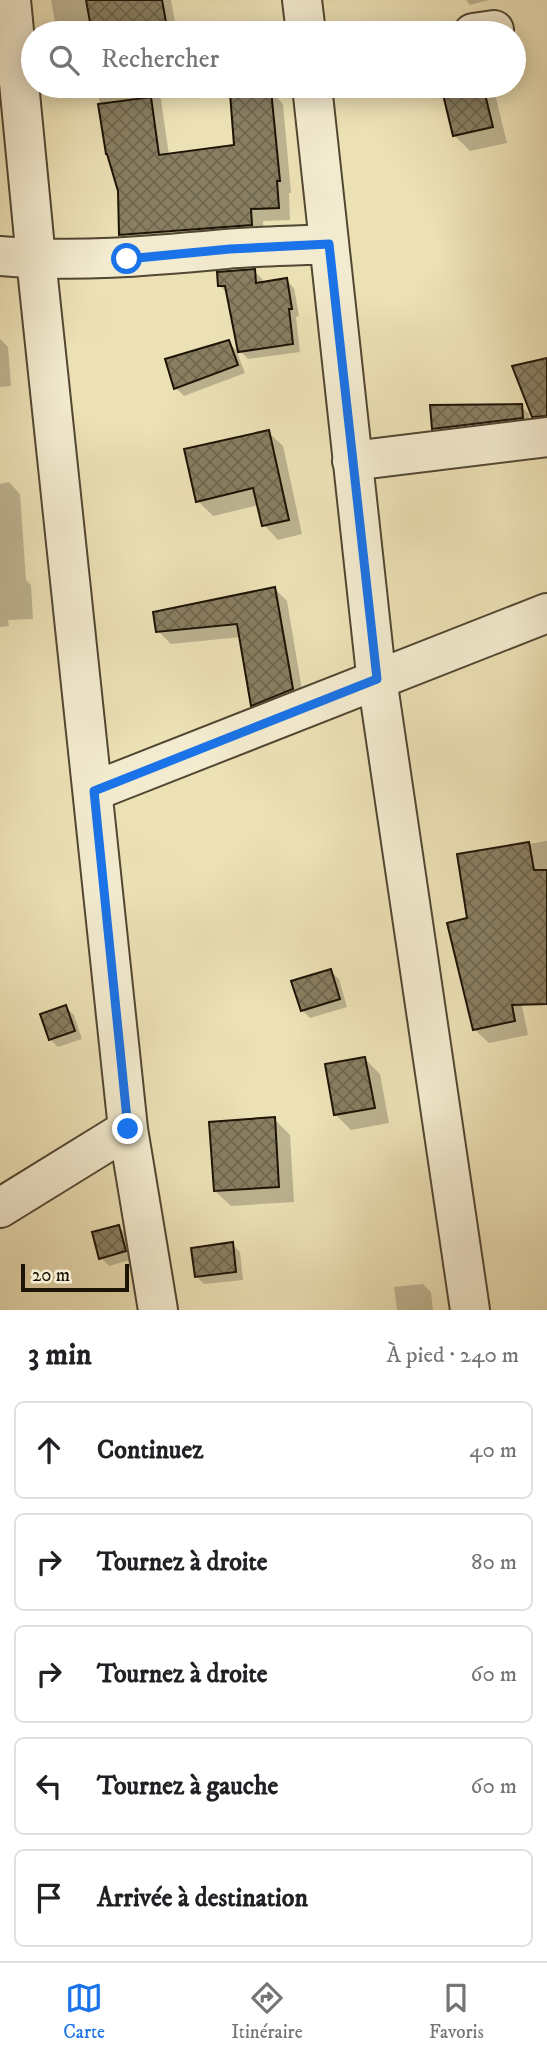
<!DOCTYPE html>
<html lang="fr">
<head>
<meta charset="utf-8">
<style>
	:root { --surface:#fff; --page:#f2f2f2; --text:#202124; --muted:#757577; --line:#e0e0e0; --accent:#1a73e8 }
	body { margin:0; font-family:"IM FELL DW Pica",serif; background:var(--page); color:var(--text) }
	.scale { position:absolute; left:21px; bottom:18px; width:108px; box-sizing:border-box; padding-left:7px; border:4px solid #1e1406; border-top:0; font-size:19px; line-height:24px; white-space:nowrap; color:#1e1406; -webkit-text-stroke:5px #f3ebcf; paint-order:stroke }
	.stop { position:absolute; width:21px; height:21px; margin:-16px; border:5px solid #1a73e8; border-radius:50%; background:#fff }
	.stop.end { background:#1a73e8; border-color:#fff; box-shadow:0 2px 7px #0008 }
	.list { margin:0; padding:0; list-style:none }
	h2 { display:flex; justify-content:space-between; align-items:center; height:91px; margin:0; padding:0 28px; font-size:30px }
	h2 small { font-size:23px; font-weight:400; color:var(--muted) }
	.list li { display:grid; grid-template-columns:46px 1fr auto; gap:21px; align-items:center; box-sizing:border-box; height:98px; margin:0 14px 14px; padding:0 14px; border:2px solid var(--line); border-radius:10px }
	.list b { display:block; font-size:26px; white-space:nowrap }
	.list em { font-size:23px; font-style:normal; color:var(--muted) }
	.icon { flex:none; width:38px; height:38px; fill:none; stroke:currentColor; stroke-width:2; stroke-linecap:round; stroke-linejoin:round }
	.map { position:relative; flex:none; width:547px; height:1310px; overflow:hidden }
	.search { position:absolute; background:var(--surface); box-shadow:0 4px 18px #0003; left:21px; right:21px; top:21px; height:77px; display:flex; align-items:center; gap:18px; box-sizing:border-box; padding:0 24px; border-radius:38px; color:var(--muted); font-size:26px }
	.sheet { height:651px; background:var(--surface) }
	nav { display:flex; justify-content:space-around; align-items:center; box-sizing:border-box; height:98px; border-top:2px solid var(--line); background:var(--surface); font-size:19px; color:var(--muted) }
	nav a { display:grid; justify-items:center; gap:4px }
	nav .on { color:var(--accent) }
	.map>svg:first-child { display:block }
	.shadow { fill:#0003 }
	.building { fill:url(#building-cross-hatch); stroke:#1e1406; stroke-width:2 }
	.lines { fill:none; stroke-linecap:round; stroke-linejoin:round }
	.minor-casing { stroke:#524732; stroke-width:42 }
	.minor { stroke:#f3ebcf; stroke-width:38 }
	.route { stroke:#1a73e8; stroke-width:9 }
</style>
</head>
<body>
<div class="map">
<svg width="547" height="1310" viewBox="0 0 547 1310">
	<defs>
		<pattern id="building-cross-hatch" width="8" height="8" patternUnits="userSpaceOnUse" patternTransform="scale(1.75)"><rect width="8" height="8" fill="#897e61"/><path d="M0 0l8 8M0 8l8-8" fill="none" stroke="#6f664e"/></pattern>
	</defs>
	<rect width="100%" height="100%" fill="#ece0b5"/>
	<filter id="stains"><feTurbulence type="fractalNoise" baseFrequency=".00286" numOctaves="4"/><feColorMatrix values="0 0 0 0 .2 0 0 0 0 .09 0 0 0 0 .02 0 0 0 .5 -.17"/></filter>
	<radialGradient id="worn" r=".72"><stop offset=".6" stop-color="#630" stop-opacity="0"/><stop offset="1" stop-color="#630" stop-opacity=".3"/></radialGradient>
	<path class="shadow" d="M51,0H171L177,33H57Z
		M466,0H489L470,5Z
		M97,86H159L169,155L236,146L271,91L283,104L291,193H289L290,220L263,221L264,237L133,247L121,235L120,191L107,153Z
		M442,86H493L507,143L470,151L454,135Z
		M254,271L262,279L263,283L286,280L294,288L299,316L296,317L300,352L248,359L240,351L228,294L219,285Z
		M0,339L8,347L11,386L0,387Z
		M228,342L236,350L245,373L184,396L176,388L167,360Z
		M521,406L529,414L530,426L442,436L434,428Z
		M268,432L283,446L302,534L278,540L264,525L259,505L213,516L198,501Z
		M9,482L20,494L26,580L31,585L33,619L8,620L9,626L0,627V484Z
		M275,589L287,601L304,702L265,717L253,705L241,637L171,644L158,631Z
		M547,841V968L516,976L528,1035L489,1043L474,1029L469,919L459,855Z
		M330,971L339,979L347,1007L310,1018L302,1010Z
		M65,1007L74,1015L82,1039L58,1047L50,1039Z
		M365,1059L380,1074L389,1123L351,1130L335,1114Z
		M274,1119L290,1135L294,1202L231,1206L215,1191Z
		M119,1227L127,1235L133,1259L109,1266L101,1258Z
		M232,1244L240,1252L243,1280L204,1284L196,1276Z
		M423,1284L431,1292L433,1310H397L394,1287Z"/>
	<path class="building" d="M86,0H162L168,33H92Z
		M441,86H483L493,127L453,136Z
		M271,90L280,181H277L279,208L251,209L252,225L119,235L118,191L107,154H106L98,104L151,97L159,155L234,145L230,93Z
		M255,269L256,283L287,278L292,309H289L293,344L238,352L225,286H218L217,272Z
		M229,340L238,365L174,389L165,359Z
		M547,358V416L532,417L512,366Z
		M522,404L523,418L432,429L430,405Z
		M269,430L289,520L262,526L253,488L196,502L184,449Z
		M275,587L293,689L251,706L237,624L156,632L153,612Z
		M529,842L534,870H547V1004L512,1005L515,1021L473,1030L447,923L467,918L457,854Z
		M331,969L340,999L301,1011L291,981Z
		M66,1005L75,1031L49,1040L40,1014Z
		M365,1057L375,1108L334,1115L325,1064Z
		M275,1117L279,1187L214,1191L209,1122Z
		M119,1225L126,1251L99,1259L92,1232Z
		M233,1242L236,1272L195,1277L191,1248Z"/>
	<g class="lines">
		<defs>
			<path id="minor" d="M11,0L36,259L128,1129L158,1310
				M302,0L306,33
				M473,33L494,30
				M312,86L375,665L470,1310
				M0,256C76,263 150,256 226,249C260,246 295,246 329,244
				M352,461L547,437
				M94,791L547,613
				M0,1208L128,1129"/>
		</defs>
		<use href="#minor" class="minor-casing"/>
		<use href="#minor" class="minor"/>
	</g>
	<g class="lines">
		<path class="route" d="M127,259L230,249L329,244L377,679L94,791L128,1129"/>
	</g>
	<rect width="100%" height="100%" filter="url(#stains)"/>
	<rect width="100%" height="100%" fill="url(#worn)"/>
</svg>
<div class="scale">20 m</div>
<div class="stop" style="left:127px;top:259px"></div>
<div class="stop end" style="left:128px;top:1129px"></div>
<div class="search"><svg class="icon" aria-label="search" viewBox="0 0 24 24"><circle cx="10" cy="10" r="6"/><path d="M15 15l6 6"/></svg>Rechercher</div>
</div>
<section class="sheet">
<h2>3 min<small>À pied · 240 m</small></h2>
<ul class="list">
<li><svg class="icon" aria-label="ahead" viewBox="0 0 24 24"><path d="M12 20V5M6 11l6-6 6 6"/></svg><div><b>Continuez</b></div><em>40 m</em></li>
<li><svg class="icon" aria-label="right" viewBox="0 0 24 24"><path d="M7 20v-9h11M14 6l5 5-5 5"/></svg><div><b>Tournez à droite</b></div><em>80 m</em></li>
<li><svg class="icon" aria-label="right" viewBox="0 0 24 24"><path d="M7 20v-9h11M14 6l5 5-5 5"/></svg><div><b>Tournez à droite</b></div><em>60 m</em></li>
<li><svg class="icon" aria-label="left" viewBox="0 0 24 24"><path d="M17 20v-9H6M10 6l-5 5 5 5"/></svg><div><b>Tournez à gauche</b></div><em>60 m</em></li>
<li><svg class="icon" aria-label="arrive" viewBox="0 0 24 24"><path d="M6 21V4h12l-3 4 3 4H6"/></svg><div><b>Arrivée à destination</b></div></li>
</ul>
</section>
<nav>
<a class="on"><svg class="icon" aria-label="map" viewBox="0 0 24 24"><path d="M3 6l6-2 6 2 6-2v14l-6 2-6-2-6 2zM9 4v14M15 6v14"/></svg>Carte</a>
<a><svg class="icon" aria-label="directions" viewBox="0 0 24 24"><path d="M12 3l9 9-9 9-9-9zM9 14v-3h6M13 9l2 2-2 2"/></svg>Itinéraire</a>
<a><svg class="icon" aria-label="saved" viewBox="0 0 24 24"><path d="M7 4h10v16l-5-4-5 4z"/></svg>Favoris</a>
</nav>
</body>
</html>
